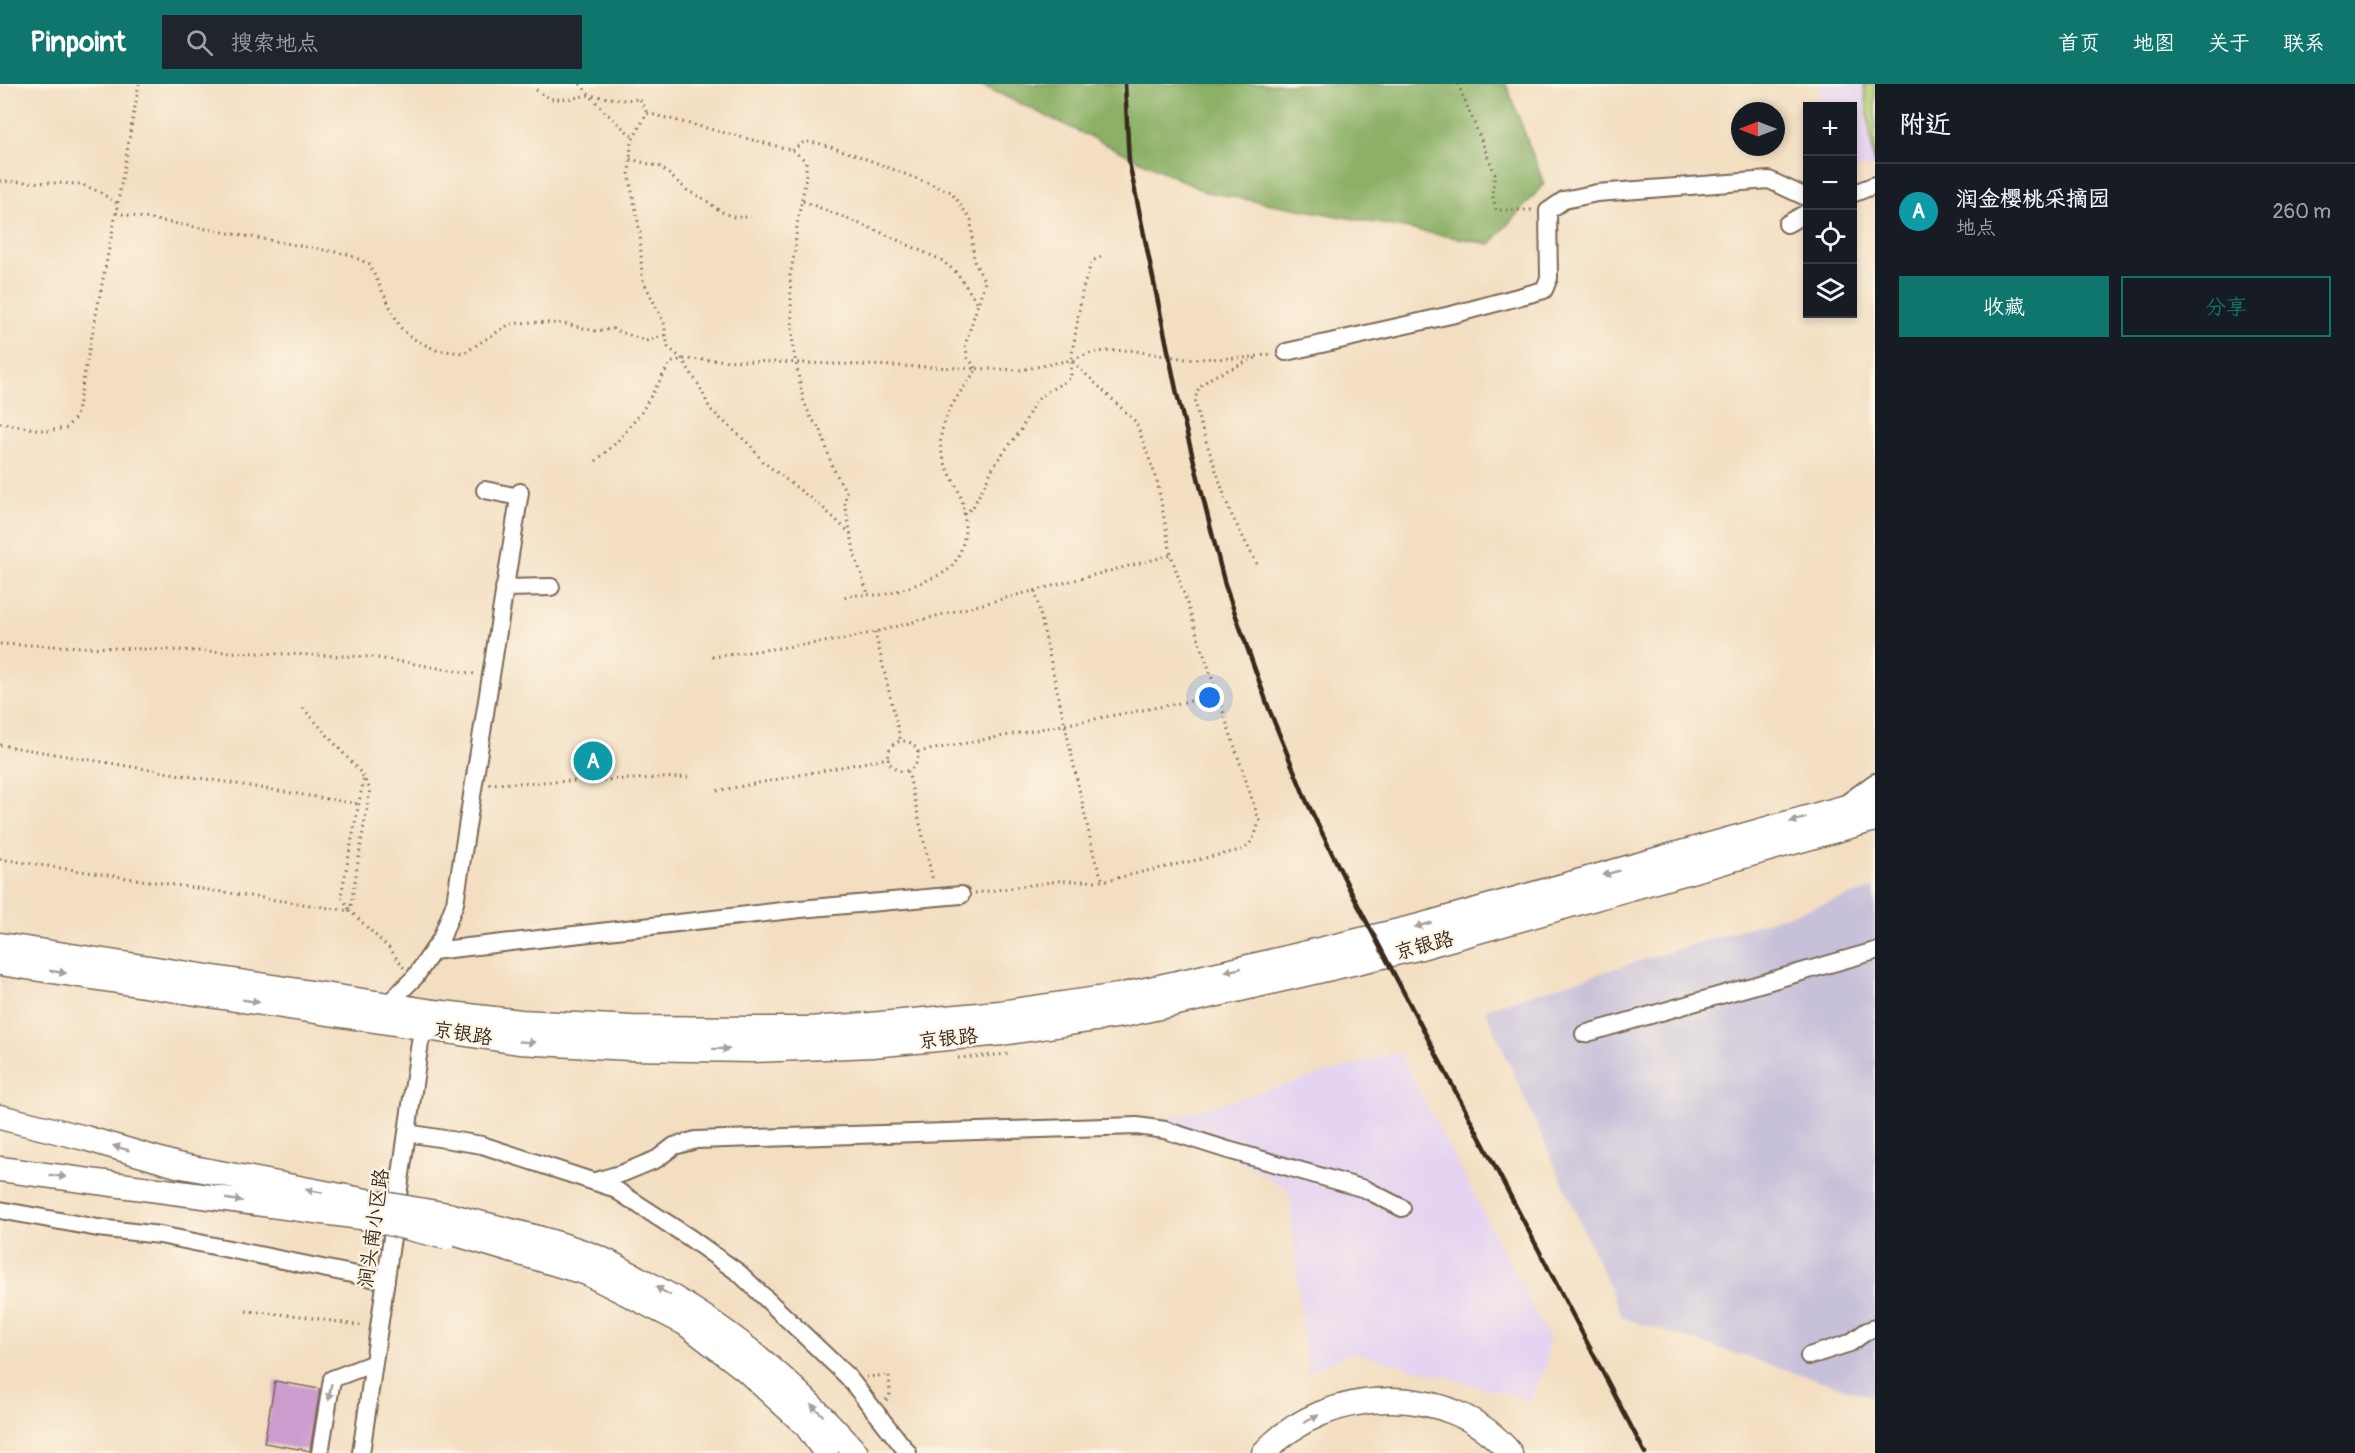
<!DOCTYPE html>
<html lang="zh">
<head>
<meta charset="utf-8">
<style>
	:root { --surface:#171b24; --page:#20242c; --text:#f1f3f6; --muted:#9ea1a6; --line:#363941; --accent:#0f766e }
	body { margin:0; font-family:Pangolin,"LXGW WenKai TC",sans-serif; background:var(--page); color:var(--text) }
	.controls { position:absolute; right:18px; top:18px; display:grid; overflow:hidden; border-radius:0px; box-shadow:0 3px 9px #0003 }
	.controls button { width:54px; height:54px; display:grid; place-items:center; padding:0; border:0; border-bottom:2px solid var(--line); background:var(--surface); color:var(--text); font:30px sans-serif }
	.compass { position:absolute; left:1731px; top:18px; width:54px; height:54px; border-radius:50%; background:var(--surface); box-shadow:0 3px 9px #0003; rotate:270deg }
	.you { position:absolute; left:1210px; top:614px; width:21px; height:21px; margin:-15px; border:4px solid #fff; border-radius:50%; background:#1a73e8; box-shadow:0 0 0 9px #1a73e833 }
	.badge { display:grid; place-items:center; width:39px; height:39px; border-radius:50%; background:var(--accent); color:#fff; font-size:20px; font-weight:700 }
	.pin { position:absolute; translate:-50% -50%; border:3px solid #fff; box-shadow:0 2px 6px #0006 }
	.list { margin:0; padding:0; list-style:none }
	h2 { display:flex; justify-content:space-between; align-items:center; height:78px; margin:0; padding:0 24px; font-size:26px }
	h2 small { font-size:20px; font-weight:400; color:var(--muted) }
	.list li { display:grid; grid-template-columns:39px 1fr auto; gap:18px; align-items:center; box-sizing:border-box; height:96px; padding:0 24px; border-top:2px solid var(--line) }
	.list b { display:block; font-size:22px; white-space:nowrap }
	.list p { margin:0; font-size:20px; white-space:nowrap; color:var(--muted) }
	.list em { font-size:20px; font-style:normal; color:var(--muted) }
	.actions { display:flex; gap:12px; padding:18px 24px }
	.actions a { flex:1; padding:14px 0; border:2px solid var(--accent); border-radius:0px; text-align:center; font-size:21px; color:var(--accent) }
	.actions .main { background:var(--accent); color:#fff }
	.icon { flex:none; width:33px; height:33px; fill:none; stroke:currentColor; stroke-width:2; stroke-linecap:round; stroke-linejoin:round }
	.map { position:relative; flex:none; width:1875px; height:1369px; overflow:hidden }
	header { display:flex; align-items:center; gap:36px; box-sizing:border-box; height:84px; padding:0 30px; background:var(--accent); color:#fff }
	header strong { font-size:28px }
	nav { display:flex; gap:33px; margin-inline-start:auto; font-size:21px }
	.search { width:420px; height:54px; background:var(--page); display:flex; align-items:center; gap:15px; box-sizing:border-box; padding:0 21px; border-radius:0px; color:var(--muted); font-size:22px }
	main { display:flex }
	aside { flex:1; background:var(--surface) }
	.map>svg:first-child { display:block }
	.built { fill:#e5d3f1 }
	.industrial { fill:#c7c0d9 }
	.green { fill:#b0cd74; stroke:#767c49; stroke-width:1.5 }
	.forest { fill:#8cb066; stroke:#646d42; stroke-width:1.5 }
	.building { fill:#cd9ccf }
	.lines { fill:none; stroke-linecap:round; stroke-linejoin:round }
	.minor-casing { stroke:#7b6957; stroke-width:20 }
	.highway-casing { stroke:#7b6957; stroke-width:27 }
	.path { stroke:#7b6957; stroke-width:3; stroke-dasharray:1.5 4.5; stroke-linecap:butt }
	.minor { stroke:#fff; stroke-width:16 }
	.highway { stroke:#fff; stroke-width:24 }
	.rail { stroke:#3b2a1e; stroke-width:4.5 }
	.highway-bridge-casing { stroke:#7b6957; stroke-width:27; stroke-linecap:butt }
	.highway-bridge { stroke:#fff; stroke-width:24 }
	.oneway { fill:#a79f9a }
	.labels { text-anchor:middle; stroke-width:4.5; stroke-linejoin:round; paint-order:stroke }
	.street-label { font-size:20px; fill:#3b2a1e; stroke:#fcf5e5 }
</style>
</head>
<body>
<header>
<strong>Pinpoint</strong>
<div class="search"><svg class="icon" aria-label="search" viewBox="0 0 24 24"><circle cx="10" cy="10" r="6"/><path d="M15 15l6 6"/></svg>搜索地点</div>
<nav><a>首页</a><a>地图</a><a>关于</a><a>联系</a></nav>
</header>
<main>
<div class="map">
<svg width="1875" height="1369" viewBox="0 0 1875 1369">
	<rect width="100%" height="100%" fill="#fcf5e5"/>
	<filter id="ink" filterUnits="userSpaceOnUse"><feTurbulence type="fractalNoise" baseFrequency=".0167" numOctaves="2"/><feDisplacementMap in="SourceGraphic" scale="12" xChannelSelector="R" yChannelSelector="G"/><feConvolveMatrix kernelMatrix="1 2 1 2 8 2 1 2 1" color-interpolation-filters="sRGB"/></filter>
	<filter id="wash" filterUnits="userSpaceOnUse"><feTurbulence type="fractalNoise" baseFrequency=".008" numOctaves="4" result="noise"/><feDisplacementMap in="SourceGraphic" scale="24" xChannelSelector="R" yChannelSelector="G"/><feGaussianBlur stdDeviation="1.35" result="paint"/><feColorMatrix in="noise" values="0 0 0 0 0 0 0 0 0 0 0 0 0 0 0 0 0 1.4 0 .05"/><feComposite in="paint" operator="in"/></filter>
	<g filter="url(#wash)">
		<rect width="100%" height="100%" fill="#f3dec1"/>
		<path class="built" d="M1818,0H1875V82L1853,86L1852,22H1821Z
			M1399,968L1548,1252L1547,1280L1530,1316L1352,1268L1307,1288L1289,1106L1166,1035Z"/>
		<path class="industrial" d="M1875,804V1314L1623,1234L1485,925Z"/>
		<path class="green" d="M1864,0H1875V81H1874Z"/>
		<path class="forest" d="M979,0H1506L1544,100L1490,160L1206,108Z"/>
		<g id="blocks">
			<path class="building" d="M275,1297L320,1305L310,1367L264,1359Z"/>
		</g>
	</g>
	<g filter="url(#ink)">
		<use href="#blocks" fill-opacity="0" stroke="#7b6957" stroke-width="1.5"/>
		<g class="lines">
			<defs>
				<path id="minor" d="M1852,110L1875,101
					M1787,140L1808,128
					M1286,268L1455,230L1544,206L1549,194L1548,127L1564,116L1597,109L1769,96L1808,114
					M485,406L519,413
					M504,504L551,503
					M1849,717L1875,698
					M433,867L800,825L961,811
					M387,921L415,893L441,855L455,819L520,408
					M1584,950L1875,867
					M407,1049L482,1061L613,1104L690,1154L739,1189L848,1293L908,1369
					M596,1097L623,1089L657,1075L674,1062L696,1056L1137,1042L1165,1046L1228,1066L1365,1105L1402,1124
					M0,1126L98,1144L160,1151L386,1197
					M1809,1272L1850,1259L1867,1247L1875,1244
					M320,1369L332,1295L374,1279
					M361,1369L420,958L429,937"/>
				<path id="highway" d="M0,861L434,928L521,938L631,944L753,945H808L870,941L1000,929L1119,912L1236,886L1416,843L1875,715
					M0,879L519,958L630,964L753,966L872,961L1002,949L1123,931L1240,905L1421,863L1875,735
					M0,1033L85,1054L177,1081L372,1118
					M0,1085L368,1134
					M448,1131C496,1144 555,1156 601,1175C613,1180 625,1187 637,1194C725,1239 791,1296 856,1369
					M450,1148L587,1189L685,1239L745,1285L806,1341L826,1369
					M1264,1369C1325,1301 1450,1296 1510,1369"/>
			</defs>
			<use href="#minor" class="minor-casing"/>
			<use href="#highway" class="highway-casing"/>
			<path class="path" d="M580,0L604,27L634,54
				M1458,0L1495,90L1492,109L1496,126H1535
				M536,6L551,15H569L589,11L622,16L640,15L647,29
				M792,66L804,58L818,59L856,71L951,108L971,136L974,177L985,198L965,261L968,274L977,285C963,304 944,328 941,352C938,373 951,390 959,408C966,426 968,452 959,470C956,477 952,484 945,488C935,494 898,508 886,510C870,513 855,507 841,516
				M630,75L661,83L688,107L704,115L720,127L734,133H751
				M0,97L80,100L98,107L118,120
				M803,117L880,148L941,176L957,189L978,220
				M116,129L347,170L369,180L400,243L410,253L436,266L464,269L510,240L533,238L566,240L596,247L613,245L646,257L666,251
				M0,339L47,347L66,344L76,333L116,129L139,0
				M596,377L617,358L641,329L670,279L682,275L1021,286L1071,276L1093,268L1129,266L1186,275L1244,274L1272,270
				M964,430L973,423L996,378L1021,346L1033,321L1042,311L1071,294V276
				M851,450L822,423L762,377L751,362L710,325L700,303L682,275L668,263L664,239L642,194L640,148L629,92L631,59L647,29L792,66L806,77V94L797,140L795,166L790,192L793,264L803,315L811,334L821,346L832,382L846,408L845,420L855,472L868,510
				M1257,480L1230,428L1199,336L1195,315L1199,303L1212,293L1258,273
				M1035,507L1095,776L1103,797
				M875,548L901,658
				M0,560L372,573L475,590
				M712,573L846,555L875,548L1171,471
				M303,624L361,689L370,705L350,827L390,865L404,884
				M888 672a15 15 0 1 1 30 0a15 15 0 1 1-30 0Z
				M0,661L358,720
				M918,668L1196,616L1217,608
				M908,687L933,797
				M489,700L688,693
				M717,707L888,674
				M0,775L350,827
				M975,809L1059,797H1103L1245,765C1253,757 1257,748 1259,736L1171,471L1157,396L1136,338L1071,276L1083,204L1092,177L1103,172
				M349,825L341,812L364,693
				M958,974L1009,970
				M246,1227L301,1232L363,1242
				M866,1293L889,1291L890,1310L886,1317"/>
			<use href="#minor" class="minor"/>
			<use href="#highway" class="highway"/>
			<path class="rail" d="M1125,0L1129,78L1177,310L1225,501L1269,625L1306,716L1349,804L1645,1369"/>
			<defs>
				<path id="highway-bridge" d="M372,1118L448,1131
					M368,1134L446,1153"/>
			</defs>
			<use href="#highway-bridge" class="highway-bridge-casing"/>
			<use href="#highway-bridge" class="highway-bridge"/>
		</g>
		<defs><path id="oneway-solid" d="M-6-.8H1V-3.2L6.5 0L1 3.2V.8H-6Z" transform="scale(1.5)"/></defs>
		<g class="oneway">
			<use href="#oneway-solid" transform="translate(1798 736) rotate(164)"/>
			<use href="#oneway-solid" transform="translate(1611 789) rotate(164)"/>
			<use href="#oneway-solid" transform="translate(1423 841) rotate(165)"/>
			<use href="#oneway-solid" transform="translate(1233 886) rotate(167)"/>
			<use href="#oneway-solid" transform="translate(58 888) rotate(9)"/>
			<use href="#oneway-solid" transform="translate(251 917) rotate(9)"/>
			<use href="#oneway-solid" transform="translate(527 958) rotate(4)"/>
			<use href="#oneway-solid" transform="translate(721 965) rotate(1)"/>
			<use href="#oneway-solid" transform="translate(121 1064) rotate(-163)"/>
			<use href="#oneway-solid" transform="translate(58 1092) rotate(8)"/>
			<use href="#oneway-solid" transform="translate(314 1107) rotate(-169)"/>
			<use href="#oneway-solid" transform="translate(234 1116) rotate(8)"/>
			<use href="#oneway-solid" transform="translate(663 1207) rotate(-150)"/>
			<use href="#oneway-solid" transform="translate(330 1308) rotate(99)"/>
			<use href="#oneway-solid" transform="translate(817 1326) rotate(-137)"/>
			<use href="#oneway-solid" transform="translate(1311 1335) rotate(-27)"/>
		</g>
	</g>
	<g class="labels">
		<g class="street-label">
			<text transform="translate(1424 861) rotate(-15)" y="7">京银路</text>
			<text transform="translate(463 949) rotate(9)" y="7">京银路</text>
			<text transform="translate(948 954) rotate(-6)" y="7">京银路</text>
			<text transform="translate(373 1144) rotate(-82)" y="7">涧头南小区路</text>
		</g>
	</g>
</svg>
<div class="controls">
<button>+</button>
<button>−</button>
<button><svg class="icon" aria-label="locate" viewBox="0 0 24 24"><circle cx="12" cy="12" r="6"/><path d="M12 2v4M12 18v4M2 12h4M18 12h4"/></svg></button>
<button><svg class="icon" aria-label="layers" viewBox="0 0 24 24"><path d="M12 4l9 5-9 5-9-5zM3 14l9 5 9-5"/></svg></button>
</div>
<svg class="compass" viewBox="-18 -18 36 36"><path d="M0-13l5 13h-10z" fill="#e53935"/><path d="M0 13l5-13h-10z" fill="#9ea1a6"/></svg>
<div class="you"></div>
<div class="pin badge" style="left:593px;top:677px;background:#0f9aa8">A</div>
</div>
<aside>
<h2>附近<small></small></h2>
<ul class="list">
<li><span class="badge" style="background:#0f9aa8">A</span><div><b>润金樱桃采摘园</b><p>地点</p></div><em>260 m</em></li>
</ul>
<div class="actions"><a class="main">收藏</a><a>分享</a></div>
</aside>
</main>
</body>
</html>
